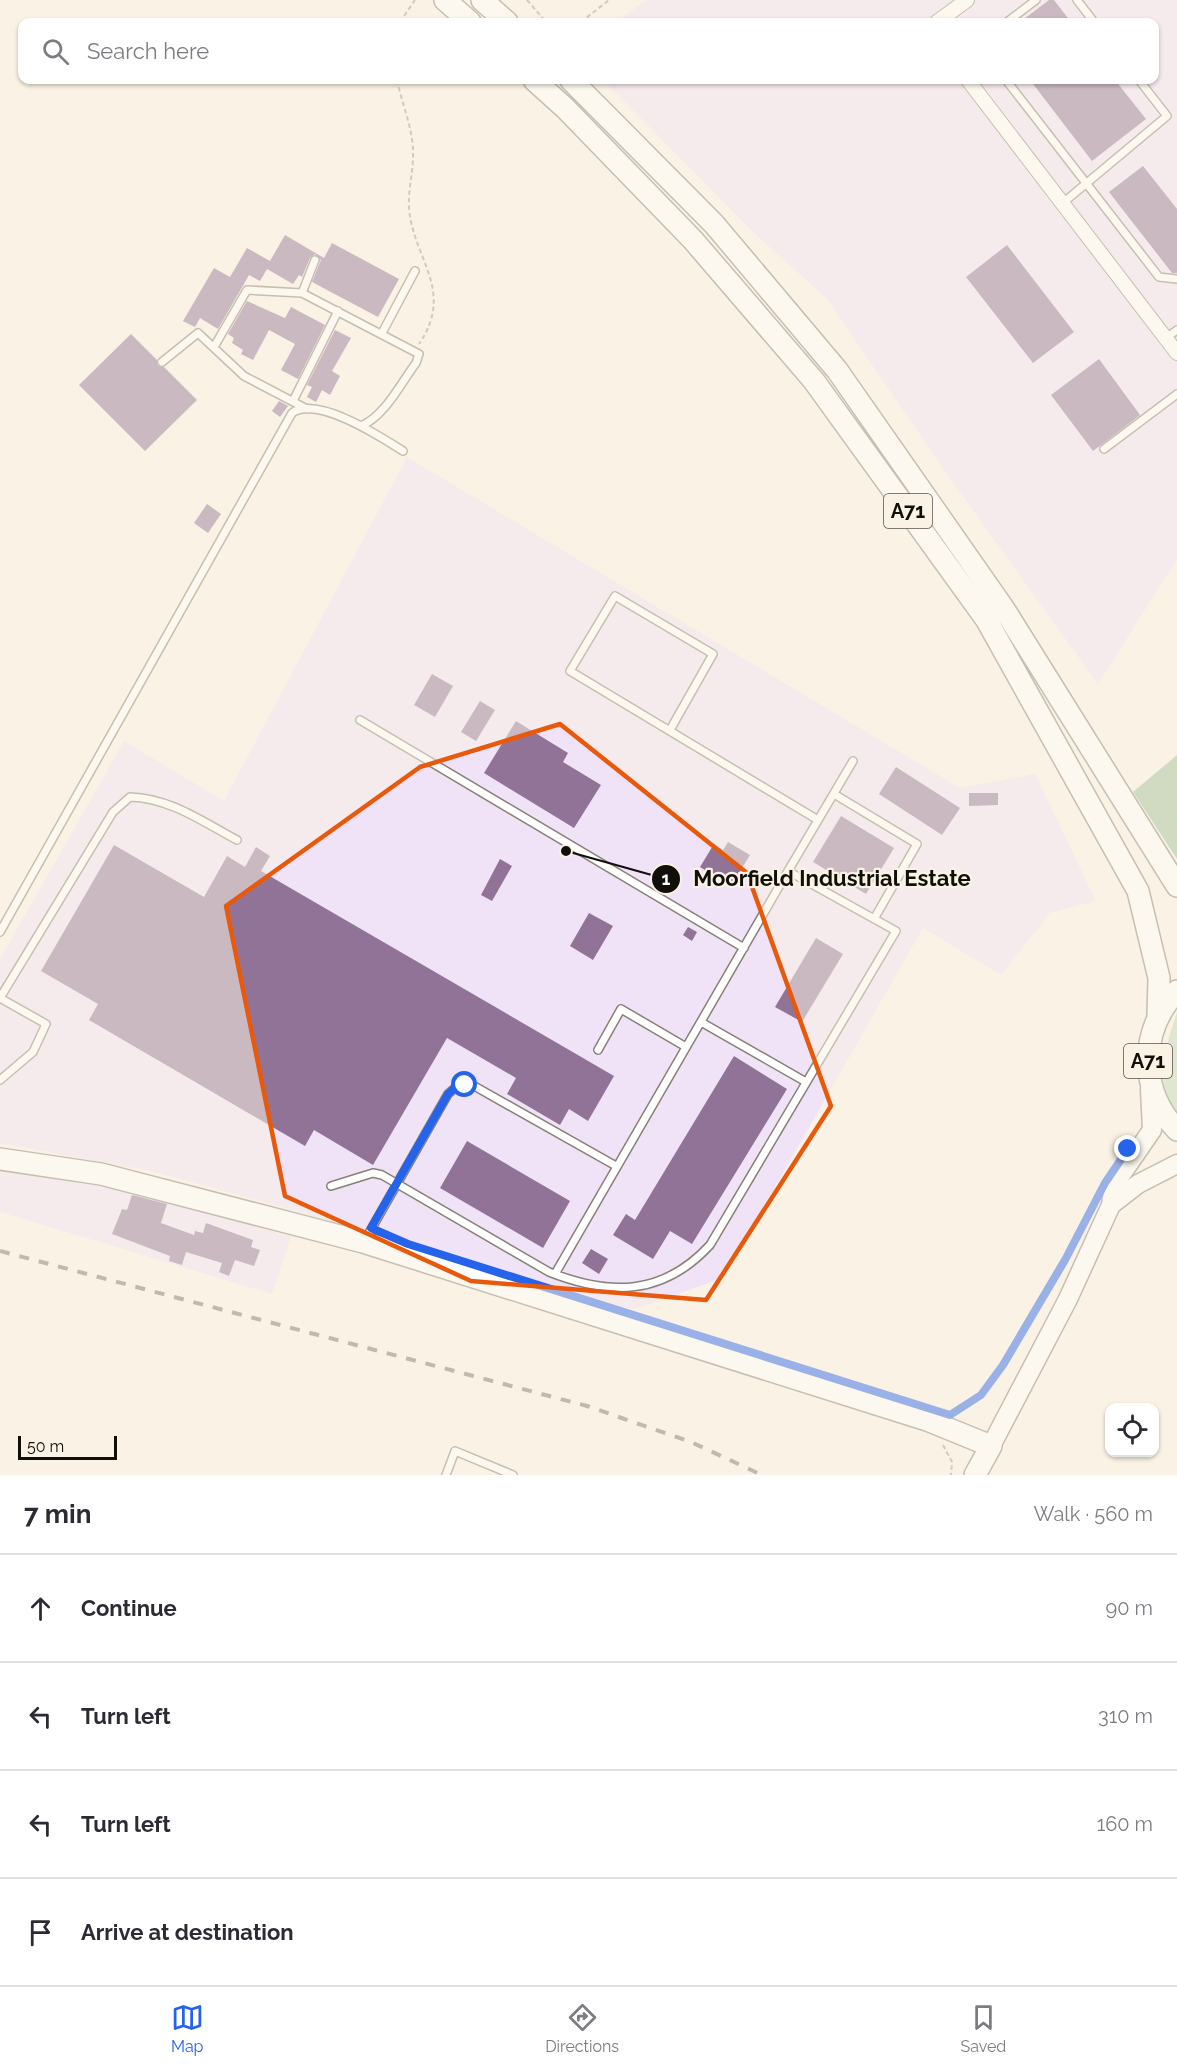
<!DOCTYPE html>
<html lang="en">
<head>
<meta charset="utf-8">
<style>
	:root { --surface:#fff; --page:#f2f2f3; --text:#2b2b33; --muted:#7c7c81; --line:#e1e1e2; --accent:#2563eb }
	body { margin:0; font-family:Raleway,sans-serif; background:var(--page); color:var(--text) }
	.controls { position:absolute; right:18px; bottom:18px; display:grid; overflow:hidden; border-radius:12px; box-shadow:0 2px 4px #0004 }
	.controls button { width:54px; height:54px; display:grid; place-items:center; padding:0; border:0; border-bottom:2px solid var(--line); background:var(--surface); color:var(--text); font:30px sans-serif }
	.scale { position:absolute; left:18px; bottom:15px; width:99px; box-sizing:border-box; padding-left:6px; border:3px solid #110f0a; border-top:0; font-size:16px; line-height:21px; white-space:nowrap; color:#110f0a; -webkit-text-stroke:4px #faf2e4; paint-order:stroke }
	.stop { position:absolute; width:18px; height:18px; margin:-14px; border:4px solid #2563eb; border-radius:50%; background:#fff }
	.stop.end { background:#2563eb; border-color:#fff; box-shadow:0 2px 6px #0008 }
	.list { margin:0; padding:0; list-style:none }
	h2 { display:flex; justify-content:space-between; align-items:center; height:78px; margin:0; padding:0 24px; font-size:26px }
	h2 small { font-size:20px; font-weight:400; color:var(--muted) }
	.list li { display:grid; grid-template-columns:39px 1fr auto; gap:18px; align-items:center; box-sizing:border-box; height:108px; padding:0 24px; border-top:2px solid var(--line) }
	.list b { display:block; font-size:22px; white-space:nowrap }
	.list em { font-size:20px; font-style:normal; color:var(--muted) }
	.icon { flex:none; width:33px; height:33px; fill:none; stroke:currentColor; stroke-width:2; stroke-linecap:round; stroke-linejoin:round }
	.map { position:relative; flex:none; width:1177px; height:1475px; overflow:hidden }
	.search { position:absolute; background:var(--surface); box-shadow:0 2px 4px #0004; left:18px; right:18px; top:18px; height:66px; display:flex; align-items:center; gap:15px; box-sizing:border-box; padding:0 21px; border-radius:12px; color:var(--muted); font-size:22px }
	.sheet { height:510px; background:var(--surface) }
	nav { display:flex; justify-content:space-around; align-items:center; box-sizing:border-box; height:84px; border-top:2px solid var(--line); background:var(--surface); font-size:16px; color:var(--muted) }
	nav a { display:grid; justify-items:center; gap:3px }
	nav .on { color:var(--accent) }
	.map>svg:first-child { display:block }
	.industrial { fill:#f1e3f7 }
	.green { fill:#c2dabb }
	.forest { fill:#a0be97 }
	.building { fill:#917398 }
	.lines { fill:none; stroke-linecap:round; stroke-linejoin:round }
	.service-casing { stroke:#888174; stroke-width:10 }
	.minor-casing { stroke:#888174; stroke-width:16 }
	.secondary-casing { stroke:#888174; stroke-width:21 }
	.primary-casing { stroke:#888174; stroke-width:24 }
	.path { stroke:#a19b90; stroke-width:2; stroke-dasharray:4.5 3; stroke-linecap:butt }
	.service { stroke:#fff; stroke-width:7 }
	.minor { stroke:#fff; stroke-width:14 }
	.secondary { stroke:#fff; stroke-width:18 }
	.primary { stroke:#fff; stroke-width:21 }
	.rail { stroke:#7a756c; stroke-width:4; stroke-dasharray:10 10; stroke-linecap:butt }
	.route { stroke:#2563eb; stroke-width:8 }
	.marked { fill:none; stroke:#e8590c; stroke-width:4.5; stroke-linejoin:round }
	.labels { text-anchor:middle; stroke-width:4.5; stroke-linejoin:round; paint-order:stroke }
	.shield { fill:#faf2e4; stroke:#57534b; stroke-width:1.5 }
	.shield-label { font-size:20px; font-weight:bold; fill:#110f0a }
	.leader { fill:none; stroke:#110f0a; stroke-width:2 }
	.callout-dot { fill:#110f0a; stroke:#faf2e4; stroke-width:2 }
	.mark-label { font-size:18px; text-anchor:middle; font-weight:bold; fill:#fff }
	.callout-label { font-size:22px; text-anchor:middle; font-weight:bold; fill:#110f0a; stroke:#faf2e4; stroke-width:4.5; stroke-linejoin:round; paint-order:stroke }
</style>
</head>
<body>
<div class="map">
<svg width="1177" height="1475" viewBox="0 0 1177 1475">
	<rect width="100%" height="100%" fill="#faf2e4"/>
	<path class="industrial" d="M646,0H1177V559L1098,684L946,473L827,299L754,233L603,80H1154V22H616Z
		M407,457L960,788L1035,774L1096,901L1050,913L1001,975L923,928L723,1278L636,1309L589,1303L344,1224L150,1171L0,1143V959L124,741L224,801Z
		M0,1172L138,1190L291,1237L272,1294L0,1212Z"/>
	<path class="green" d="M1177,1012V1112C1151,1085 1167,1043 1177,1012Z"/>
	<path class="forest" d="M1177,755V859L1133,792Z"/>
	<path class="building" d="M1049,0H1054L1071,22H1020Z
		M1030,80H1115L1146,119L1092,161Z
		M1143,166L1177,209V273H1172L1109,192Z
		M285,235L324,258L332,243L399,279L378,317L312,282L321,260L315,254L310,258L302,277L299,275L293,284L267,269L260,281L249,275L218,329L200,318L195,327L183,321L214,268L230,277L247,248L270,261Z
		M1007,245L1074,332L1033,363L966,277Z
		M247,301L285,318L291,307L325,325L298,379L281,370L295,344L269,330L253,360L241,354L243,350L232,343L234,338L228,334Z
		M335,330L351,338L332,371L340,376L330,395L322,390L316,402L307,397L312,387L307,385Z
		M131,334L157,360L158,366L164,367L197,400L145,451L79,385Z
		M1099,359L1140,415L1093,451L1051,395Z
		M279,401L288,406L280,417L272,411Z
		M207,504L221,514L208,533L194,523Z
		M432,674L453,686L435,717L414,705Z
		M480,701L495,710L476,741L461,732Z
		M516,721L568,753L563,762L601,785L574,828L484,773Z
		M896,767L960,808L942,835L879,794Z
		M969,793H998V805L969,806Z
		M841,816L894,848L866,894L813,862Z
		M728,842L750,855L731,886L700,867L714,844L723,850Z
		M114,845L204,897L227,856L245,867L256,847L270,856L261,871L614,1076L588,1121L569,1109L560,1125L507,1094L516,1078L447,1038L373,1165L314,1130L305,1146L89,1020L98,1004L41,971Z
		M500,859L512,866L492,901L481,895Z
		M589,913L613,926L593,960L570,946Z
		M688,927L697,932L692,941L683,935Z
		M816,938L843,954L802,1022L775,1007Z
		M734,1056L787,1089L692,1244L670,1231L653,1259L613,1235L626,1214L635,1220Z
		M467,1141L570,1201L543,1248L440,1188Z
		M132,1195L167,1204L161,1223L194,1235L195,1231L203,1233L206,1223L253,1240L251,1247L260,1250L254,1266L235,1260L229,1276L219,1272L222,1263L186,1252L182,1265L169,1261L170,1256L112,1234L122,1209L127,1210Z
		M591,1249L608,1259L599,1274L582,1263Z"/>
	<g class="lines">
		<defs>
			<path id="service" d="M1077,0L1094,22
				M1007,22L1036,0
				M1006,80L1159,277L1177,279
				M1064,202L1167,116L1139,80
				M315,260L302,293L419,354L416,363C401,383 385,416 361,426
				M382,333L415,271
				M1166,338L1177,330
				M214,347L247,290L302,293
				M162,362L198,333L244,376L307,409
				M293,401L338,311
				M1104,449L1177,394
				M360,720L744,948
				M670,730L713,654L615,596L570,671L818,820
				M834,794L917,844L874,919
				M788,871L853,761
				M0,932L292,413C317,395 381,437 403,451
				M701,1022L806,1082
				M598,1050L621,1009L686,1047
				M0,1080L33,1052L46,1024L0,998L113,812L130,797C170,798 203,822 237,840
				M331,1186L373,1173L382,1175L549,1272C610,1296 663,1296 710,1245L896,931L788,871L555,1274
				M365,1240L448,1094L456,1087L466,1085L476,1087L616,1166
				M446,1475L455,1451L513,1475"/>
			<path id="minor" d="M937,22L967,0
				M968,80L1177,353"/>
			<path id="secondary" d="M1111,1205L1138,1184L1177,1164
				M991,1446L1068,1299L1111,1205L1114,1185L1152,1130L1150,1089"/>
			<path id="primary" d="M445,0L470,22
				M482,0L507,22
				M534,80L565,108L693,240L814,381L986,619L1138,891L1159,978L1158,1016
				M571,80L714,224L837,370L1004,609L1177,886
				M1177,991C1139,1030 1139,1091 1177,1130
				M0,1159L101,1174L363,1242L927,1420L991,1446L975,1475"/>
		</defs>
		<use href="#service" class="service-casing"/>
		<use href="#minor" class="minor-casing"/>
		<use href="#secondary" class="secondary-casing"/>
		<use href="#primary" class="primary-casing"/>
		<path class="path" d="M527,0L546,22
			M400,22L415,0
			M581,22L609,0
			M397,80C402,104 414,131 413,156C413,173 408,190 409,207C412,258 456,290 419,344
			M954,1412L981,1395L1003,1365L1085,1222
			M943,1445L952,1462L951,1475"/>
		<use href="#service" class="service"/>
		<use href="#minor" class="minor"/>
		<use href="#secondary" class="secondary"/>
		<use href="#primary" class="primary"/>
		<path class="rail" d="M0,1251L587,1406L691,1442L762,1475"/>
	</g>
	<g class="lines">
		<path class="route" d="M465,1085L456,1087L448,1094L371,1228L408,1244L950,1415L981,1395L1003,1365L1065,1260L1105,1183L1128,1149"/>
	</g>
	<path d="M0 0H1177V1475H0ZM560,724L747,873L831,1106L706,1300L471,1281L285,1196L226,906L420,767Z" fill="#faf2e4" fill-opacity=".55" fill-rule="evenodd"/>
	<path class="marked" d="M560,724L747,873L831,1106L706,1300L471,1281L285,1196L226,906L420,767Z"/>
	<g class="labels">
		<g class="shield">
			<rect x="884" y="494" width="48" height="34" rx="4.5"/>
			<rect x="1124" y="1044" width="48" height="34" rx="4.5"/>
		</g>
		<g class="shield-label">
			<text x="908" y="518">A71</text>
			<text x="1148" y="1068">A71</text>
		</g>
	</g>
	<path class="leader" d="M566 851L666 879"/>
	<g class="callout-dot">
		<circle cx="566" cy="851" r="6"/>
		<circle cx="666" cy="879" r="15"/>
	</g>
	<g class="mark-label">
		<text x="666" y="885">1</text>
	</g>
	<g class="callout-label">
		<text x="832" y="886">Moorfield Industrial Estate</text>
	</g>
</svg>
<div class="controls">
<button><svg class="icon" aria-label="locate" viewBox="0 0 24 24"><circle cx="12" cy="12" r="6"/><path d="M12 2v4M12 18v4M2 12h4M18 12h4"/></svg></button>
</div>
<div class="scale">50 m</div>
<div class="stop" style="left:465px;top:1085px"></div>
<div class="stop end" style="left:1128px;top:1149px"></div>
<div class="search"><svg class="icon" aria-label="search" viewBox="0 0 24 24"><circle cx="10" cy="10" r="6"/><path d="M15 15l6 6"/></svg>Search here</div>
</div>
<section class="sheet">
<h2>7 min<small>Walk · 560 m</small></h2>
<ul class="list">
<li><svg class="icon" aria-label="ahead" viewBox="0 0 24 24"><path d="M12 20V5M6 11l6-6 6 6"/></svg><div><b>Continue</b></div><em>90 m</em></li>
<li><svg class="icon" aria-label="left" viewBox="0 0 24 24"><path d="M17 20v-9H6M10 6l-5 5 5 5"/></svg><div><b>Turn left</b></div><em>310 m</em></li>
<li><svg class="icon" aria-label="left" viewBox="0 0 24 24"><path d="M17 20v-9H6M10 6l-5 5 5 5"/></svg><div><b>Turn left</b></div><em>160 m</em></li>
<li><svg class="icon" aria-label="arrive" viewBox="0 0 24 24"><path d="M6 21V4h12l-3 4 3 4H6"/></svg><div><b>Arrive at destination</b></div></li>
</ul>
</section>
<nav>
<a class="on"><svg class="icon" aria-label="map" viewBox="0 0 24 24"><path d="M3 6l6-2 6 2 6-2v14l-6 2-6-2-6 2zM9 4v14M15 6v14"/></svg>Map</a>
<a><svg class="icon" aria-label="directions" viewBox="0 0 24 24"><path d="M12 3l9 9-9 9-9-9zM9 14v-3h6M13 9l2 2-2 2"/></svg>Directions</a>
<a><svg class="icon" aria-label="saved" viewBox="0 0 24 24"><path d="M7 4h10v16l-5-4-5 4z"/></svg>Saved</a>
</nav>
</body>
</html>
